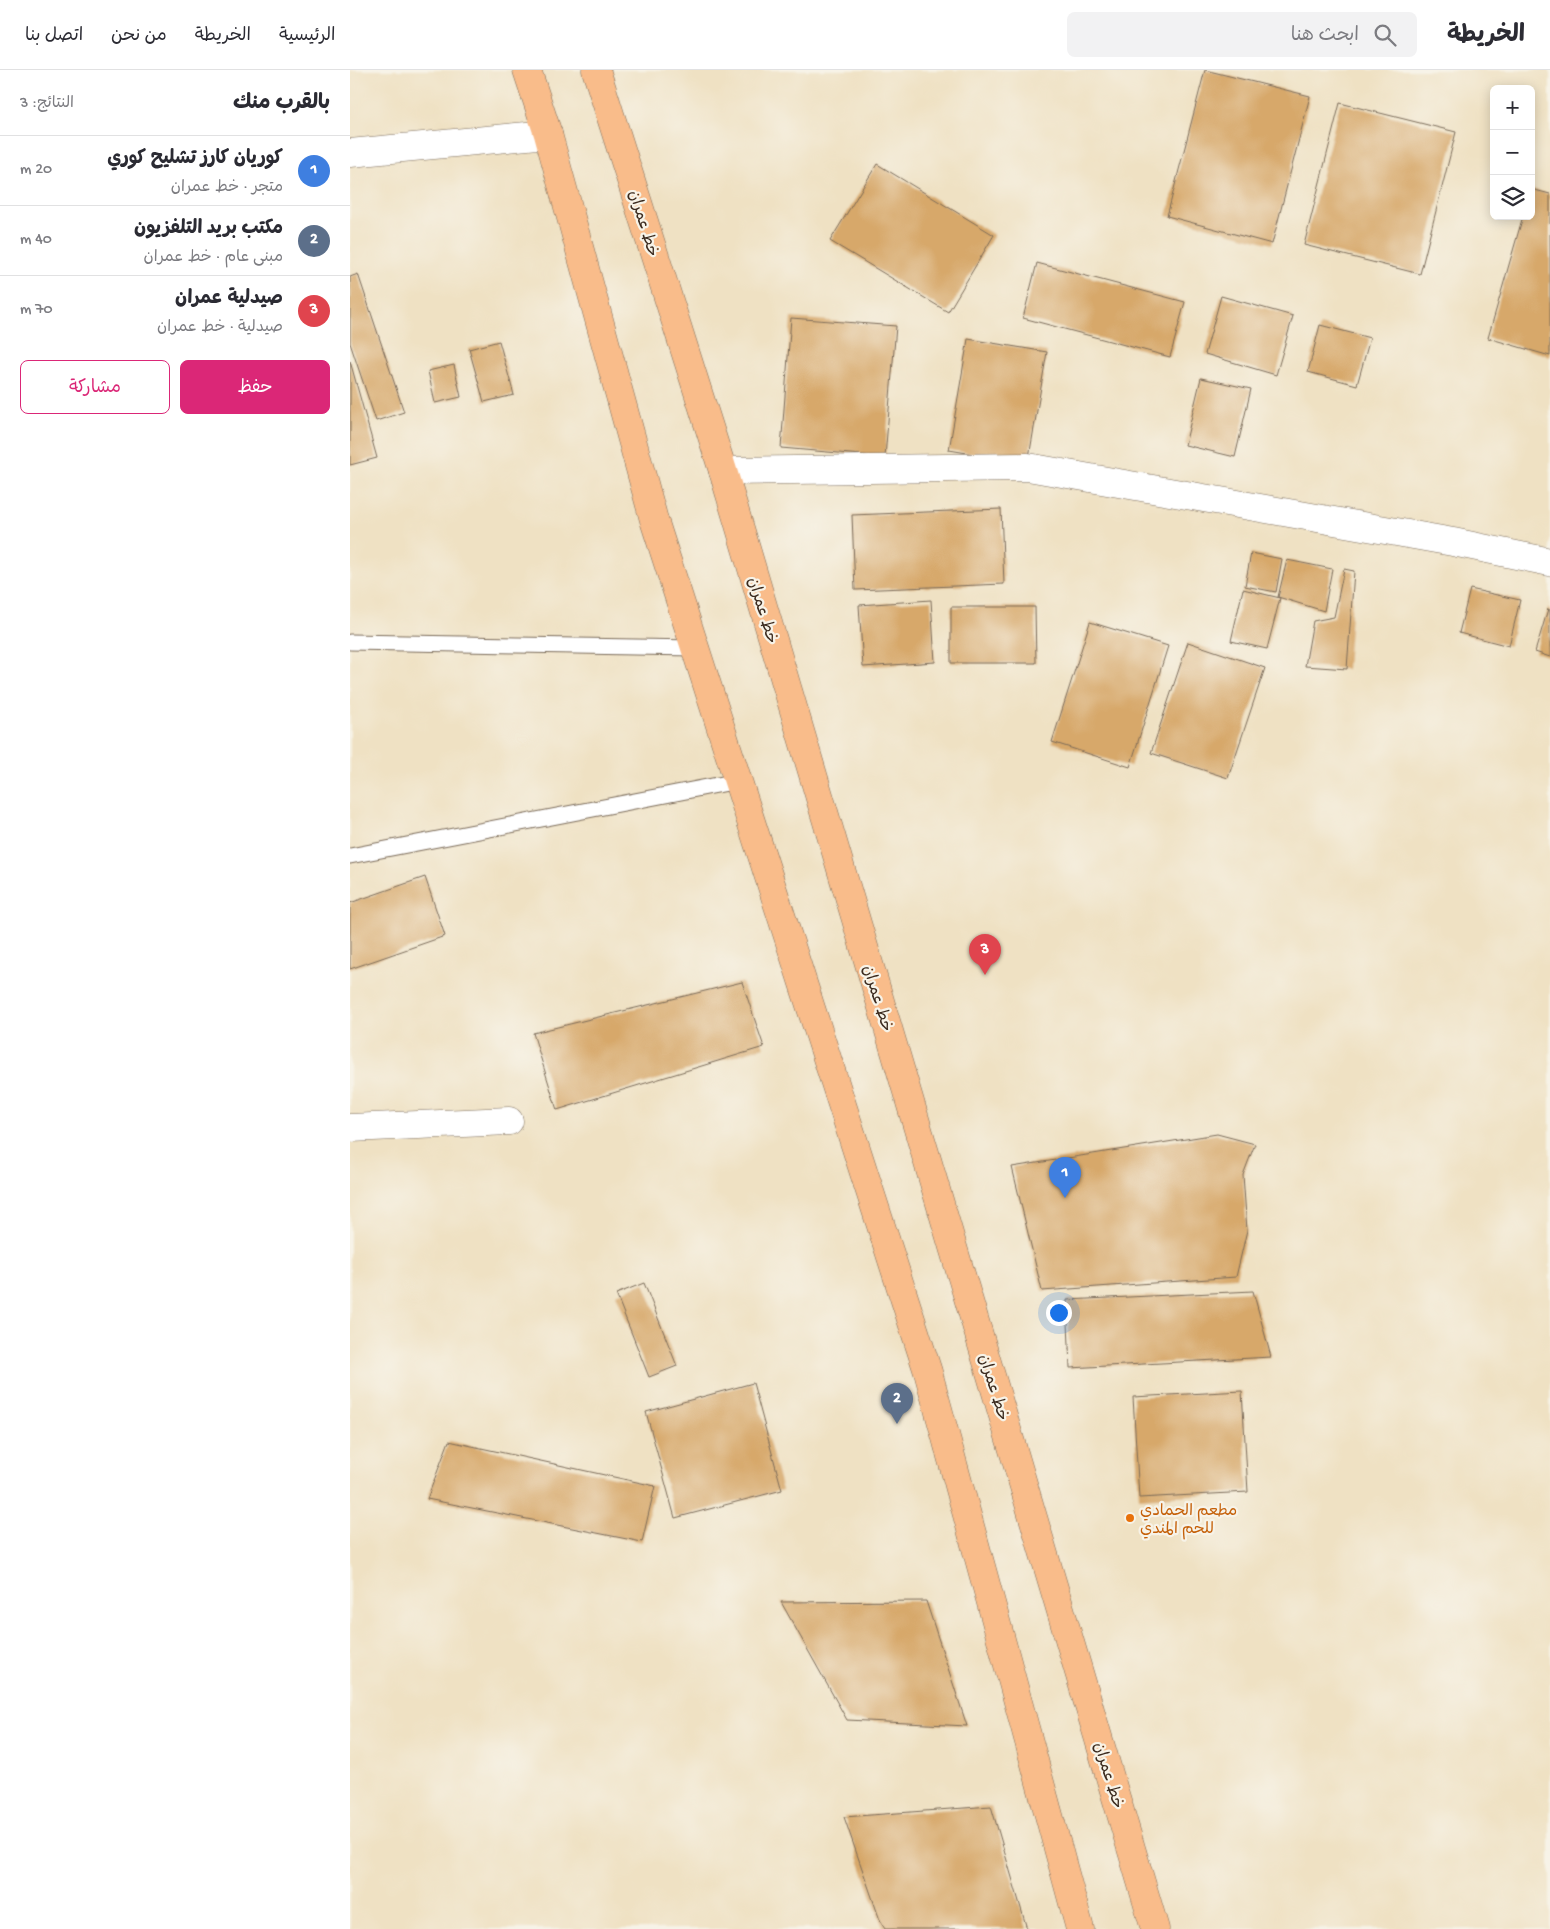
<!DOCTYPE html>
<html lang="ar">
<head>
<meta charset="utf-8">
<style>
	:root { --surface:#fff; --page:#f2f2f3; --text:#2b2b33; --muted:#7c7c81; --line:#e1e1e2; --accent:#db2777 }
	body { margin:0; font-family:"Gochi Hand","Playpen Sans Arabic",sans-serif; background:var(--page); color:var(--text); direction:rtl }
	.controls { position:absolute; right:15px; top:15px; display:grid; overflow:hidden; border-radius:8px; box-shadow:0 2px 12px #0003 }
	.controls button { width:45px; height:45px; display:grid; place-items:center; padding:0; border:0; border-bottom:1px solid var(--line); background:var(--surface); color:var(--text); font:25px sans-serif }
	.you { position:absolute; left:708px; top:1242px; width:18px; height:18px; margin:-12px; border:4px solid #fff; border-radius:50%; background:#1a73e8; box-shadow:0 0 0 8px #1a73e833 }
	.badge { display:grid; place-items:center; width:32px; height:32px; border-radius:50%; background:var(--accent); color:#fff; font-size:16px; font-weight:700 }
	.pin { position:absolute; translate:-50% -41px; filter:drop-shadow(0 1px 2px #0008) }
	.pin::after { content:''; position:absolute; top:26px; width:18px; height:15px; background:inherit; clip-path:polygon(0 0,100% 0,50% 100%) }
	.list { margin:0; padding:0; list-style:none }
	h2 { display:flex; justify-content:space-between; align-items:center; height:65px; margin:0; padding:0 20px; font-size:21px }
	h2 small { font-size:16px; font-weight:400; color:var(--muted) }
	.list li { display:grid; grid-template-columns:32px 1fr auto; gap:15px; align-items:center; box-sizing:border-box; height:70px; padding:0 20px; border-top:1px solid var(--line) }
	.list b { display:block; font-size:19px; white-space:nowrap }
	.list p { margin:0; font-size:16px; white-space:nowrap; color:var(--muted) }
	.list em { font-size:16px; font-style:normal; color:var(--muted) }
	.actions { display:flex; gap:10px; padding:15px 20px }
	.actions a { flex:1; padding:11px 0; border:1px solid var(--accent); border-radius:8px; text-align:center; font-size:18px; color:var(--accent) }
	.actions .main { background:var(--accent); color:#fff }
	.icon { flex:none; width:28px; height:28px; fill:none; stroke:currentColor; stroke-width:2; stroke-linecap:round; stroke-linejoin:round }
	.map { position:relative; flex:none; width:1200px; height:1859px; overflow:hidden; direction:ltr }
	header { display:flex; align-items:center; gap:30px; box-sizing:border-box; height:70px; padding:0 25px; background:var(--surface); border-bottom:1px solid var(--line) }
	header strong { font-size:24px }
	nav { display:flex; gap:28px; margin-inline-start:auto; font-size:18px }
	.search { width:350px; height:45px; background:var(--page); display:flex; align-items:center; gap:12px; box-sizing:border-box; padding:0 18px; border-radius:8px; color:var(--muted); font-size:19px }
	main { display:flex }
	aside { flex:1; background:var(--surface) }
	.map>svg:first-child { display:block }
	.building { fill:#d7a86b }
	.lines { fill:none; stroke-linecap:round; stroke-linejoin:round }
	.lane-casing { stroke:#7a6a58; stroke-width:17 }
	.street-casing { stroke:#7a6a58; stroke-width:29 }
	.primary-casing { stroke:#7a6a58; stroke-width:29 }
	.lane { stroke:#fff; stroke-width:15 }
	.street { stroke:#fff; stroke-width:28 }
	.primary { stroke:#f9bc8a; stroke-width:28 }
	.food-dot { fill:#e8710a; stroke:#f7f3e8; stroke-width:2 }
	.labels { text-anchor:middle; stroke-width:4.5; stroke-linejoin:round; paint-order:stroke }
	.street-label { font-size:16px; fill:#3b2a1e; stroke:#f7f3e8 }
	.food-label { font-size:16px; fill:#c56008; stroke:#f7f3e8; text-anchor:start }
</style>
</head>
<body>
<header>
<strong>الخريطة</strong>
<div class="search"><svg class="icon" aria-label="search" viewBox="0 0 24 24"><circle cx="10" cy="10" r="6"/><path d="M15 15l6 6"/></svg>ابحث هنا</div>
<nav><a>الرئيسية</a><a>الخريطة</a><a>من نحن</a><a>اتصل بنا</a></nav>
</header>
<main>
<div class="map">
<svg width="1200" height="1859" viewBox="0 0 1200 1859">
	<rect width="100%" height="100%" fill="#f7f3e8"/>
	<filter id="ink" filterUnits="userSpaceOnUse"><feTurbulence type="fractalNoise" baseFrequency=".02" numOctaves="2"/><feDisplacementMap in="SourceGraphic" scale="10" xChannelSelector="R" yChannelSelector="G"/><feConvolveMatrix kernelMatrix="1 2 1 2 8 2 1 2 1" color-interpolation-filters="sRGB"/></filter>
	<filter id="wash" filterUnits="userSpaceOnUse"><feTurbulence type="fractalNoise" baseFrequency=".0096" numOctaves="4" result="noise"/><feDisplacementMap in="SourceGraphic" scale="20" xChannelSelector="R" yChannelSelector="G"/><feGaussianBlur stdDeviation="1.12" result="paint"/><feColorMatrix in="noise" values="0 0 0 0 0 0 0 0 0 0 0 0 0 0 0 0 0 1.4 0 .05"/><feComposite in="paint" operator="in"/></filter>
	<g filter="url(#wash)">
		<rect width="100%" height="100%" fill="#efe1c3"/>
		<g id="blocks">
			<path class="building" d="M855,0L960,26L922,174L817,146Z
				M990,33L1106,62L1070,204L954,175Z
				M527,94L644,165L598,242L480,171Z
				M1181,119L1200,124V286L1138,268L1173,146H1181Z
				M687,193L835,232L820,287L673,248Z
				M8,204L54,342L26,351L0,273V207Z
				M871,226L943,246L926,305L855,284Z
				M441,248L546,256L535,387L431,378Z
				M970,255L1020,268L1007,315L958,302Z
				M618,269L697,282L678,393L599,380Z
				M149,271L164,325L134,332L119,279Z
				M0,291L27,388L0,395Z
				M104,295L111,327L85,333L78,301Z
				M851,308L901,319L885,387L835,375Z
				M651,439L654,514L505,520L502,445Z
				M901,483L932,489L926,522L895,516Z
				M937,490L982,499L974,541L928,527Z
				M994,499L1004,501L997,599L955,596L963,551L984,547Z
				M893,519L930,528L917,579L881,571Z
				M1120,519L1170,530L1159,576L1109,563Z
				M581,530L585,592L513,597L509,535Z
				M601,537H685L686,593H601Z
				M1198,539L1200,540V587L1185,582Z
				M740,552L818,576L780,697L702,672Z
				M838,572L915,598L878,708L801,683Z
				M75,807L95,866L0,899V833Z
				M392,912L414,977L207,1040L183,963Z
				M867,1064L905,1074L893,1105L897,1160L886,1207L692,1221L662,1097Z
				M294,1213L327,1296L299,1307L266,1224Z
				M903,1221L921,1287L720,1298L717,1230Z
				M403,1313L432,1420L325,1448L296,1342Z
				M892,1321L898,1422L789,1428L783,1327Z
				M99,1371L305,1416L292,1472L77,1429Z
				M576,1531L617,1656L497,1650L431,1532Z
				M641,1736L677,1859H535L531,1853L494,1747Z"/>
		</g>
	</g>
	<g filter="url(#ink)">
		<use href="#blocks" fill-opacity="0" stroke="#7a6a58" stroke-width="1"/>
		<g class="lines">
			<defs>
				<path id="lane" d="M0,572L345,578
					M0,786L388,711"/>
				<path id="street" d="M0,83L198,64
					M373,401L678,397L1103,472L1200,492
					M0,1058L159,1051"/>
				<path id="primary" d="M177,0L198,64L304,450L578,1302L730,1859
					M246,0L373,401L805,1859"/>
			</defs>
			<use href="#lane" class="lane-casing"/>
			<use href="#street" class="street-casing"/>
			<use href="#primary" class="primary-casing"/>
			<use href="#lane" class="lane"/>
			<use href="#street" class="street"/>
			<use href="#primary" class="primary"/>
		</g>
	</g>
	<circle class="food-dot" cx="780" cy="1448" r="5"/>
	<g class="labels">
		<g class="street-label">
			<text transform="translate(295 153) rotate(73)" y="6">خط عمران</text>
			<text transform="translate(414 540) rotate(73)" y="6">خط عمران</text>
			<text transform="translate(529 928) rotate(73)" y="6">خط عمران</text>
			<text transform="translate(645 1317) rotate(73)" y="6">خط عمران</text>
			<text transform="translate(760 1705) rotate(73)" y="6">خط عمران</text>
		</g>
		<g class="food-label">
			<text x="790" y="1445">مطعم الحمادي<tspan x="790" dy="18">للحم المندي</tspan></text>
		</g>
	</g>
</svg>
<div class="controls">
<button>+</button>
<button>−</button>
<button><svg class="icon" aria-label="layers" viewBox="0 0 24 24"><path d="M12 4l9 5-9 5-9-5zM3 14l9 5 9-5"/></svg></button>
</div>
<div class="you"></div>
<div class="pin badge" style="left:715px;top:1128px;background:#3f7fe0">1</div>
<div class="pin badge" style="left:547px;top:1354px;background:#5c6f8a">2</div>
<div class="pin badge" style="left:635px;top:905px;background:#e0444e">3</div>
</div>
<aside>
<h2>بالقرب منك<small>النتائج: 3</small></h2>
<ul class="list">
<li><span class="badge" style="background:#3f7fe0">1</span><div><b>كوريان كارز تشليح كوري</b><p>متجر · خط عمران</p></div><em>20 m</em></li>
<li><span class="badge" style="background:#5c6f8a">2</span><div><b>مكتب بريد التلفزيون</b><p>مبنى عام · خط عمران</p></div><em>40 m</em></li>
<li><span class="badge" style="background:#e0444e">3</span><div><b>صيدلية عمران</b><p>صيدلية · خط عمران</p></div><em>70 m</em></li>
</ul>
<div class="actions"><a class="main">حفظ</a><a>مشاركة</a></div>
</aside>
</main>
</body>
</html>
